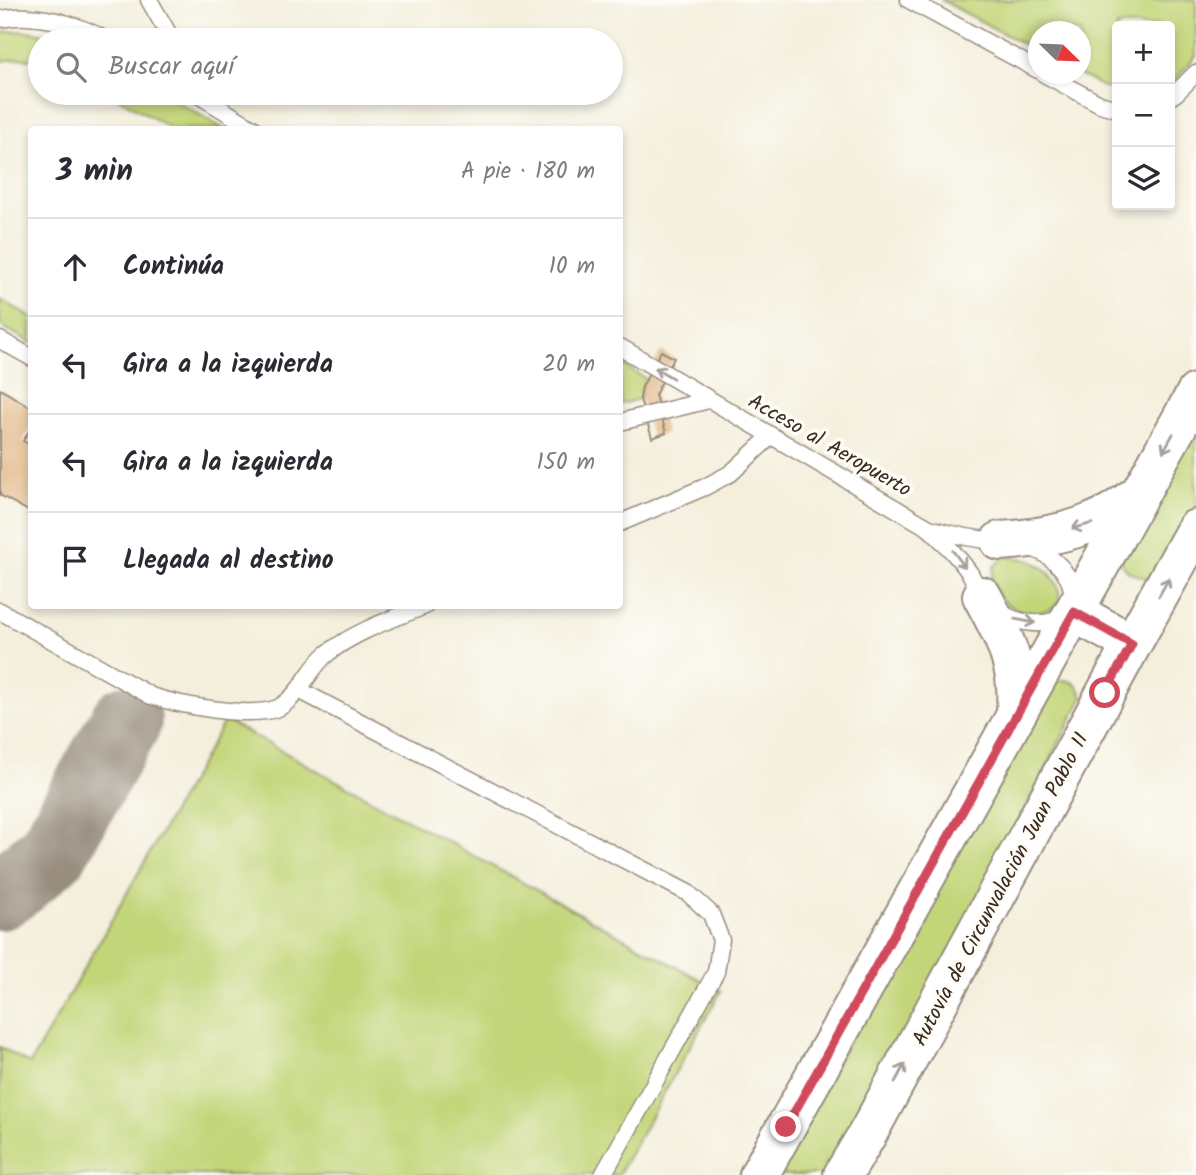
<!DOCTYPE html>
<html lang="es">
<head>
<meta charset="utf-8">
<style>
	:root { --surface:#fff; --page:#f2f2f3; --text:#2b2b33; --muted:#7c7c81; --line:#e1e1e2 }
	body { margin:0; font-family:Kalam,sans-serif; background:var(--page); color:var(--text) }
	.controls { position:absolute; right:21px; top:21px; display:grid; overflow:hidden; border-radius:7px; box-shadow:0 4px 10px #0003 }
	.controls button { width:63px; height:63px; display:grid; place-items:center; padding:0; border:0; border-bottom:2px solid var(--line); background:var(--surface); color:var(--text); font:35px sans-serif }
	.compass { position:absolute; left:1028px; top:21px; width:63px; height:63px; border-radius:50%; background:var(--surface); box-shadow:0 4px 10px #0003; rotate:113deg }
	.stop { position:absolute; width:21px; height:21px; margin:-16px; border:5px solid #d1495b; border-radius:50%; background:#fff }
	.stop.end { background:#d1495b; border-color:#fff; box-shadow:0 2px 7px #0008 }
	.list { margin:0; padding:0; list-style:none }
	h2 { display:flex; justify-content:space-between; align-items:center; height:91px; margin:0; padding:0 28px; font-size:30px }
	h2 small { font-size:23px; font-weight:400; color:var(--muted) }
	.list li { display:grid; grid-template-columns:46px 1fr auto; gap:21px; align-items:center; box-sizing:border-box; height:98px; padding:0 28px; border-top:2px solid var(--line) }
	.list b { display:block; font-size:26px; white-space:nowrap }
	.list em { font-size:23px; font-style:normal; color:var(--muted) }
	.icon { flex:none; width:38px; height:38px; fill:none; stroke:currentColor; stroke-width:2; stroke-linecap:round; stroke-linejoin:round }
	.map { position:relative; flex:none; width:1196px; height:1175px; overflow:hidden }
	.search { position:absolute; background:var(--surface); box-shadow:0 4px 10px #0003; left:28px; top:28px; width:595px; height:77px; display:flex; align-items:center; gap:18px; box-sizing:border-box; padding:0 24px; border-radius:38px; color:var(--muted); font-size:26px }
	.panel { position:absolute; background:var(--surface); box-shadow:0 4px 10px #0003; left:28px; top:126px; width:595px; height:483px; border-radius:7px }
	.map>svg:first-child { display:block }
	.green { fill:#c2d578; stroke:#7e804b; stroke-width:2 }
	.lines { fill:none; stroke-linecap:round; stroke-linejoin:round }
	.taxiway { stroke:#988c7e; stroke-width:72 }
	.building { fill:#e1b887 }
	.service-casing { stroke:#988c7e; stroke-width:19 }
	.primary-casing { stroke:#988c7e; stroke-width:42 }
	.service { stroke:#fff; stroke-width:16 }
	.primary { stroke:#fff; stroke-width:38 }
	.oneway { stroke:#a79f9a }
	.route { stroke:#d1495b; stroke-width:9 }
	.labels { text-anchor:middle; stroke-width:7; stroke-linejoin:round; paint-order:stroke }
	.street-label { font-size:21px; fill:#3b2a1e; stroke:#fdfcf7 }
</style>
</head>
<body>
<div class="map">
<svg width="1196" height="1175" viewBox="0 0 1196 1175">
	<rect width="100%" height="100%" fill="#fdfcf7"/>
	<filter id="ink" filterUnits="userSpaceOnUse"><feTurbulence type="fractalNoise" baseFrequency=".0143" numOctaves="2"/><feDisplacementMap in="SourceGraphic" scale="14" xChannelSelector="R" yChannelSelector="G"/><feConvolveMatrix kernelMatrix="1 2 1 2 8 2 1 2 1" color-interpolation-filters="sRGB"/></filter>
	<filter id="wash" filterUnits="userSpaceOnUse"><feTurbulence type="fractalNoise" baseFrequency=".00686" numOctaves="4" result="noise"/><feDisplacementMap in="SourceGraphic" scale="28" xChannelSelector="R" yChannelSelector="G"/><feGaussianBlur stdDeviation="1.57" result="paint"/><feColorMatrix in="noise" values="0 0 0 0 0 0 0 0 0 0 0 0 0 0 0 0 0 1.4 0 .05"/><feComposite in="paint" operator="in"/></filter>
	<g filter="url(#wash)">
		<rect width="100%" height="100%" fill="#f4efdd"/>
		<path class="green" d="M941,0H1196V56L1170,86V26H1117V91L1103,87L1078,74H1080V32H1038V52Z
			M18,31L35,32L67,40H40V61L22,58L0,61V32Z
			M110,93H162L224,129H172Z
			M0,299L31,317V343L0,325Z
			M620,363L646,379L642,387L640,399L620,404Z
			M1196,419V509L1161,572L1147,578L1138,576L1129,572L1122,565L1120,555Z
			M1005,557C1032,556 1063,573 1059,603C1043,619 1018,614 1002,600C997,595 994,586 991,580L994,566Z
			M1063,680C1075,681 1079,686 1083,697L834,1175H773L1053,681Z
			M225,720L721,991L618,1175H0V1047L30,1064Z"/>
		<g class="lines">
			<path class="taxiway" d="M0,894L19,881L52,852L126,721"/>
		</g>
		<g id="blocks">
			<path class="building" d="M661,351L674,358L655,395L666,433L652,438L640,399L642,387Z
				M0,389L32,408V426L23,441L32,446V513L0,495Z"/>
		</g>
	</g>
	<g filter="url(#ink)">
		<use href="#blocks" fill-opacity="0" stroke="#988c7e" stroke-width="2"/>
		<g class="lines">
			<defs>
				<path id="service" d="M149,0L172,40
					M909,0L1038,70
					M0,19C9,18 19,16 27,17C54,18 83,27 106,40
					M1044,74L1100,104L1117,109
					M195,93L256,130
					M1170,97L1176,93L1196,73
					M0,340L32,358
					M620,347L929,528C953,535 975,540 1000,541
					M620,422L709,400
					M620,523L705,487L731,473L771,436
					M929,528C944,542 957,555 969,572C974,579 976,588 982,596C997,617 1028,628 1054,621C1061,619 1067,615 1074,612C1073,605 1074,597 1072,590C1068,567 1046,552 1026,546
					M0,611L151,696C179,705 250,719 278,708C282,706 287,702 291,698C305,685 312,665 328,653C356,631 392,619 425,606
					M299,690L688,893L711,914L721,940L716,972L603,1175"/>
				<path id="primary" d="M1000,541C1030,539 1065,534 1093,522C1109,516 1123,506 1136,496
					M982,596C997,624 1014,654 1016,686C1017,696 1016,706 1016,715
					M1074,612L1132,644
					M759,1175L1196,393
					M843,1175L868,1133L1132,644L1196,529"/>
			</defs>
			<use href="#service" class="service-casing"/>
			<use href="#primary" class="primary-casing"/>
			<use href="#service" class="service"/>
			<use href="#primary" class="primary"/>
		</g>
		<defs><path id="oneway-shaft" d="M-6 0H5M1.5-3L5.5 0L1.5 3" fill="none" stroke-width="1.6" stroke-linecap="round" stroke-linejoin="round" transform="scale(1.75)"/></defs>
		<g class="oneway">
			<use href="#oneway-shaft" transform="translate(664 373) rotate(-149)"/>
			<use href="#oneway-shaft" transform="translate(1168 443) rotate(119)"/>
			<use href="#oneway-shaft" transform="translate(1082 526) rotate(165)"/>
			<use href="#oneway-shaft" transform="translate(959 559) rotate(53)"/>
			<use href="#oneway-shaft" transform="translate(1164 587) rotate(-61)"/>
			<use href="#oneway-shaft" transform="translate(1025 621) rotate(10)"/>
			<use href="#oneway-shaft" transform="translate(900 1073) rotate(-62)"/>
		</g>
	</g>
	<g class="lines" filter="url(#ink)">
		<path class="route" d="M786,1127L1074,612L1132,644L1105,693"/>
	</g>
	<g class="labels">
		<g class="street-label">
			<text transform="translate(830 445) rotate(30)" y="7">Acceso al Aeropuerto</text>
			<text transform="translate(1000 889) rotate(-62)" y="7">Autovía de Circunvalación Juan Pablo II</text>
		</g>
	</g>
</svg>
<div class="controls">
<button>+</button>
<button>−</button>
<button><svg class="icon" aria-label="layers" viewBox="0 0 24 24"><path d="M12 4l9 5-9 5-9-5zM3 14l9 5 9-5"/></svg></button>
</div>
<svg class="compass" viewBox="-18 -18 36 36"><path d="M0-13l5 13h-10z" fill="#e53935"/><path d="M0 13l5-13h-10z" fill="#7c7c81"/></svg>
<div class="stop" style="left:1105px;top:693px"></div>
<div class="stop end" style="left:786px;top:1127px"></div>
<div class="search"><svg class="icon" aria-label="search" viewBox="0 0 24 24"><circle cx="10" cy="10" r="6"/><path d="M15 15l6 6"/></svg>Buscar aquí</div>
<section class="panel">
<h2>3 min<small>A pie · 180 m</small></h2>
<ul class="list">
<li><svg class="icon" aria-label="ahead" viewBox="0 0 24 24"><path d="M12 20V5M6 11l6-6 6 6"/></svg><div><b>Continúa</b></div><em>10 m</em></li>
<li><svg class="icon" aria-label="left" viewBox="0 0 24 24"><path d="M17 20v-9H6M10 6l-5 5 5 5"/></svg><div><b>Gira a la izquierda</b></div><em>20 m</em></li>
<li><svg class="icon" aria-label="left" viewBox="0 0 24 24"><path d="M17 20v-9H6M10 6l-5 5 5 5"/></svg><div><b>Gira a la izquierda</b></div><em>150 m</em></li>
<li><svg class="icon" aria-label="arrive" viewBox="0 0 24 24"><path d="M6 21V4h12l-3 4 3 4H6"/></svg><div><b>Llegada al destino</b></div></li>
</ul>
</section>
</div>
</body>
</html>
